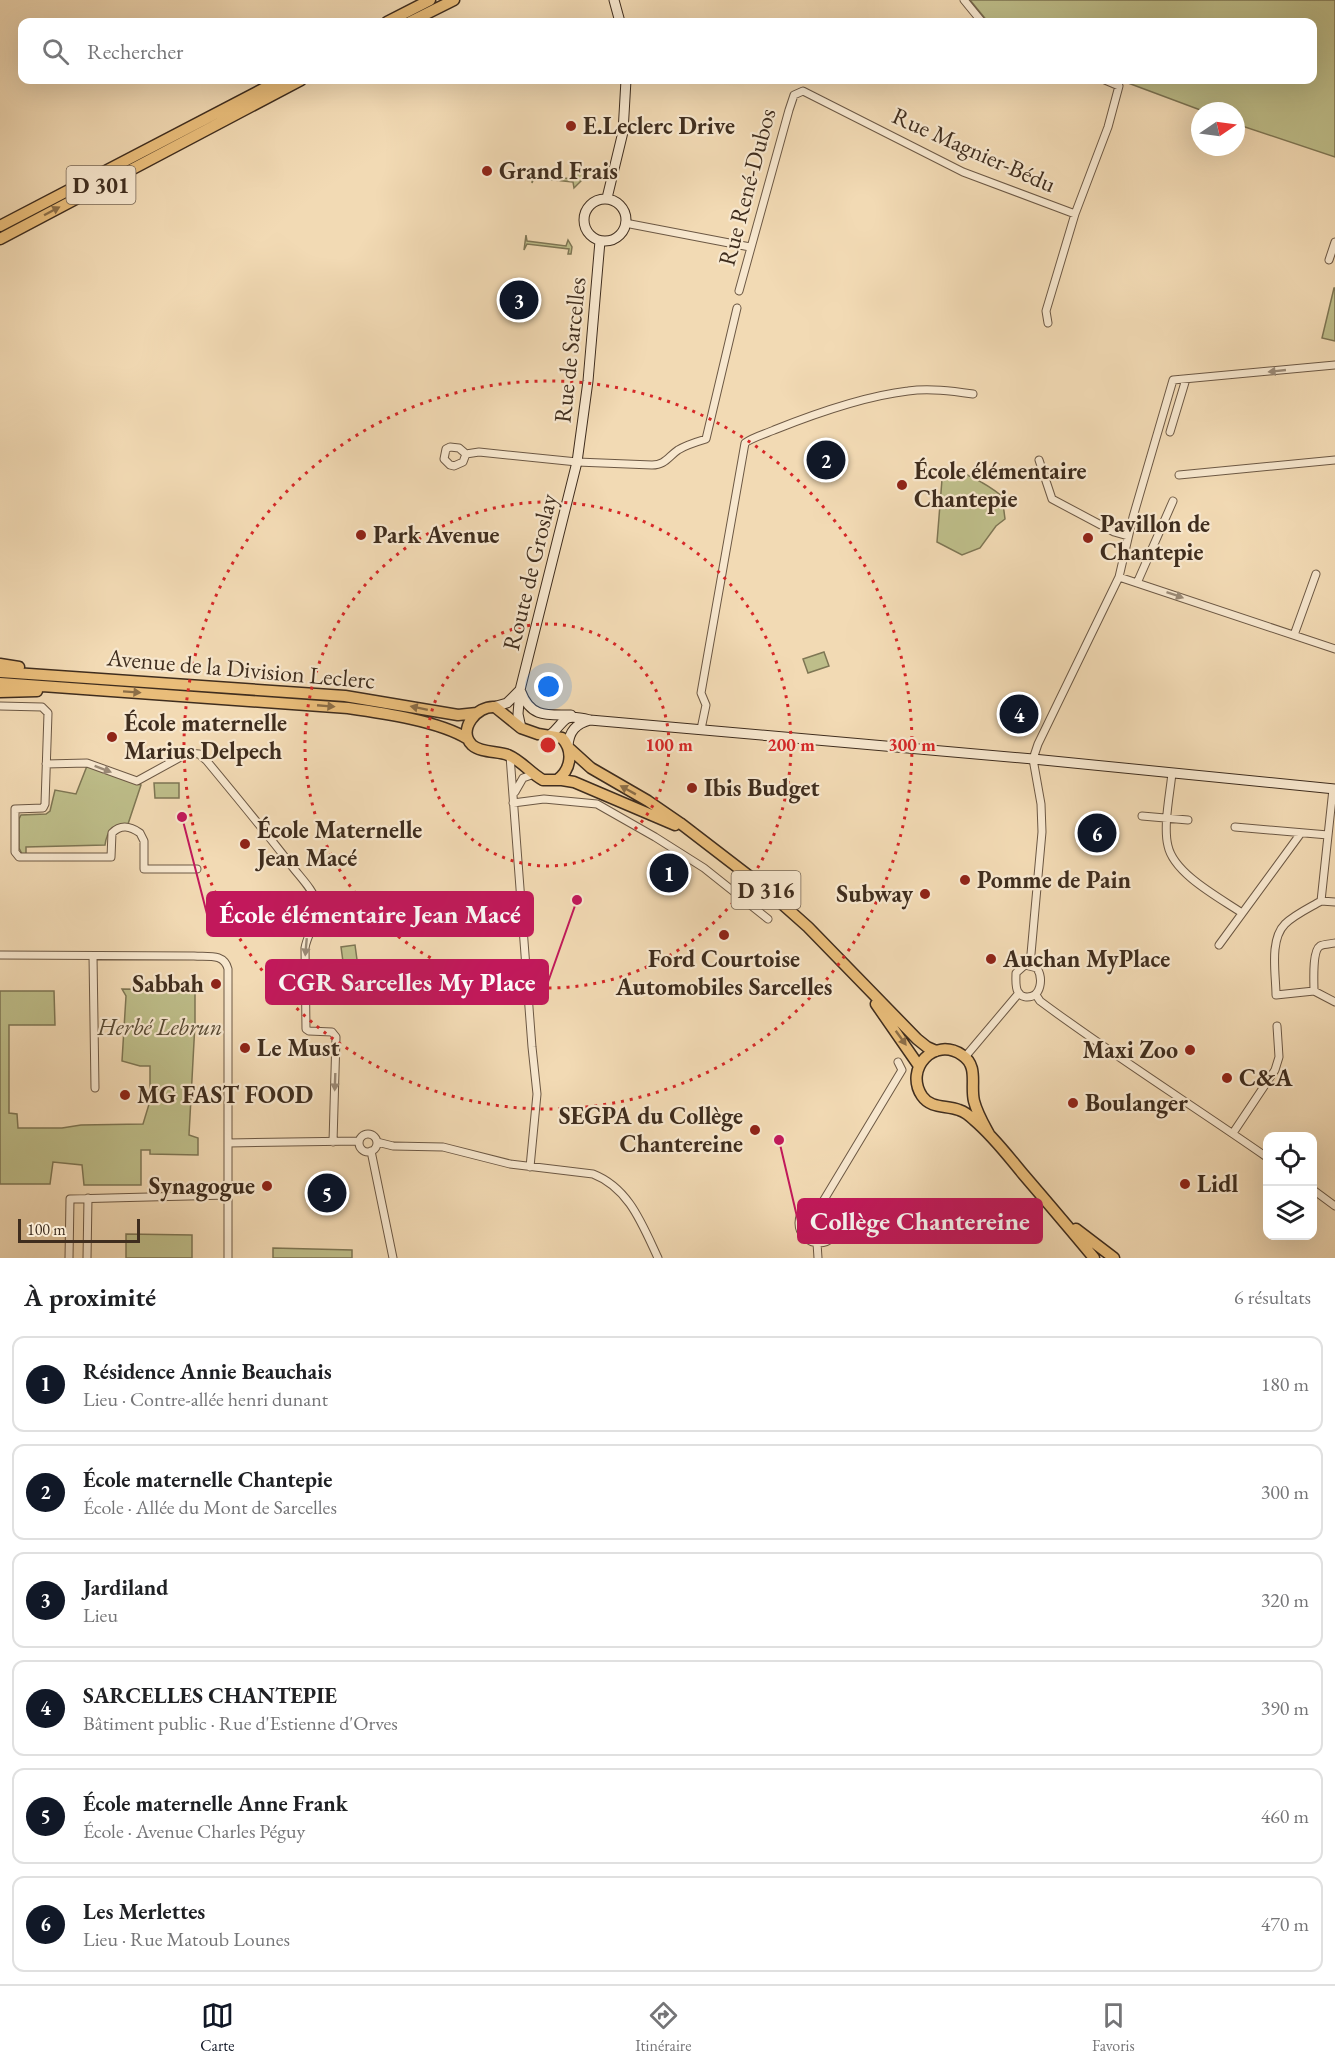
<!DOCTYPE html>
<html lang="fr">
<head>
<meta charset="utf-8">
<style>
	:root { --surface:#fff; --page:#f6f6f6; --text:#202124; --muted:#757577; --line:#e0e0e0; --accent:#111827 }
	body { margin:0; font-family:"EB Garamond",serif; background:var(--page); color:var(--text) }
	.controls { position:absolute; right:18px; bottom:18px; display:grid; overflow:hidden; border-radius:12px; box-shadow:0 6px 24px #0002 }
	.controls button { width:54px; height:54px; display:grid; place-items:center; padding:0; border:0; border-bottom:2px solid var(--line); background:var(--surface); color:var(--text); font:30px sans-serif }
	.compass { position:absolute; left:1191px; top:102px; width:54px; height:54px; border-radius:50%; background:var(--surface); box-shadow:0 6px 24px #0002; rotate:77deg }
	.scale { position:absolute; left:18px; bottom:15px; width:122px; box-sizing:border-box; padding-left:6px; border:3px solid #3f2d1e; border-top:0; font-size:16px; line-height:21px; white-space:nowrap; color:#3f2d1e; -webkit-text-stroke:4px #f7e7ce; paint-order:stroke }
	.you { position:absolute; left:549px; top:687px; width:21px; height:21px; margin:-15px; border:4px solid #fff; border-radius:50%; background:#1a73e8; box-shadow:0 0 0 9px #1a73e833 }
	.badge { display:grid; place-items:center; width:39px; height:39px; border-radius:50%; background:var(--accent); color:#fff; font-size:20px; font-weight:700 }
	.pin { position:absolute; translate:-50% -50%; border:3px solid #fff; box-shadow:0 2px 6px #0006 }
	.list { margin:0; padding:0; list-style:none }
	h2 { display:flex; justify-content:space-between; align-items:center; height:78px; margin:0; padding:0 24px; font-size:26px }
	h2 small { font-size:20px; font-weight:400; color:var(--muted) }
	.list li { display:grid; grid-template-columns:39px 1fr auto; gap:18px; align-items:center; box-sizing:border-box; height:96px; margin:0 12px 12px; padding:0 12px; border:2px solid var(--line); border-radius:12px }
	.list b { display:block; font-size:22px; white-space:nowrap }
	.list p { margin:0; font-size:20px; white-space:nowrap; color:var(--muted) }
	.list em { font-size:20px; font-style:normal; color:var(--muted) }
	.icon { flex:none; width:33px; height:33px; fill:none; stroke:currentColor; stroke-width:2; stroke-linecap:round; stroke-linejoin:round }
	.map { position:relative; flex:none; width:1335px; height:1258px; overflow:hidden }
	.search { position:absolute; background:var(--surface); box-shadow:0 6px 24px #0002; left:18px; right:18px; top:18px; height:66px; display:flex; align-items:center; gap:15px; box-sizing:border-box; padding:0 21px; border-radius:12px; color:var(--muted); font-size:22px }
	.sheet { height:726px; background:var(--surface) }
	nav { display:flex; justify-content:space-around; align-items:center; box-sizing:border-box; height:84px; border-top:2px solid var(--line); background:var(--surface); font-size:16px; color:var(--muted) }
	nav a { display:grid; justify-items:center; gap:3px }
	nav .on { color:var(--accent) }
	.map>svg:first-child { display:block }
	.green { fill:#bebe8a; stroke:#7e7654; stroke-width:1.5 }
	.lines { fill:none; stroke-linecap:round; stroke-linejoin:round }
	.street-casing { stroke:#6c5844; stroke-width:9 }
	.secondary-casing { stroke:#3f2d1e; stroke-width:11 }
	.primary-casing { stroke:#3f2d1e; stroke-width:13 }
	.street { stroke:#f7e7ce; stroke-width:7 }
	.secondary { stroke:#f7e7ce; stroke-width:9 }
	.primary { stroke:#e9bd7a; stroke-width:10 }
	.oneway { fill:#8c6e47 }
	.oneway2 { fill:#9b8a76 }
	.ring { fill:none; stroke:#d62828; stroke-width:3; stroke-dasharray:3 6 }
	.poi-dot { fill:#8f2418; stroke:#f7e7ce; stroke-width:2 }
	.labels { text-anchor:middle; stroke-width:4.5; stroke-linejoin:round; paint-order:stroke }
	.shield { fill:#f7e7ce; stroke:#766553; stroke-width:1.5 }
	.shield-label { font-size:22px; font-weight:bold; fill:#3f2d1e }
	.poi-label { font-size:24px; font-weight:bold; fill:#3f2d1e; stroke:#f7e7ce; text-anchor:start }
	.street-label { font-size:24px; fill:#3f2d1e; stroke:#f7e7ce }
	.park-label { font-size:24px; font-style:italic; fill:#584a34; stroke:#f7e7ce }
	.centre { fill:#d62828; stroke:#f7e7ce; stroke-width:3 }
	.ring-label { font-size:18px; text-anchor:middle; font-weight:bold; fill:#d62828; stroke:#f7e7ce; stroke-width:4.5; stroke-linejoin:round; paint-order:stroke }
	.leader { fill:none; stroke:#c2185b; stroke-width:2 }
	.callout-dot { fill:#c2185b; stroke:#f7e7ce; stroke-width:2 }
	.callout { fill:#c2185b; stroke:#c2185b; stroke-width:2 }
	.callout-label { font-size:26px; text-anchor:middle; font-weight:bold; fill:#fff }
</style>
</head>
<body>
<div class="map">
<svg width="1335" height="1258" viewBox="0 0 1335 1258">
	<rect width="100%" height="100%" fill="#f2dab4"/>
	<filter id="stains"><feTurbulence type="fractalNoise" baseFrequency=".00333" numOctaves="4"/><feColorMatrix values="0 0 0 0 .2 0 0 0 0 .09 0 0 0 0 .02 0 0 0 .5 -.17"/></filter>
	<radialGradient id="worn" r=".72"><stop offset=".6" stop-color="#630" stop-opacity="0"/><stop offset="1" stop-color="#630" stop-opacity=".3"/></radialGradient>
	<path class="green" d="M970,0H1335V157L1236,124V111H1203L1120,80H1312V22H988Z
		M533,169L534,175L573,179L575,173L583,174V179L574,188L573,182L534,178L532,183Z
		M526,235L527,241L566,246L568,240L572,247L571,254H568L569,249L527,244L524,250Z
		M1334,288H1335V341L1322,338Z
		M943,467C965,472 984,482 1002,496L1005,519L996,526L980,548L962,555L937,542Z
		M824,652L829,666L808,673L803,659Z
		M87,766L141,785L128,824C113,825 107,830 105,845L26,847V854H22L19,848V819L21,815L46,814L50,811L55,790L76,794Z
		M154,783H179V798H155Z
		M355,945L358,967L344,969L341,947Z
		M122,989L195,990V1023L189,1135L198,1138V1155L150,1154V1150H141V1185H84L82,1165L53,1162L50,1184H0V991H54L55,1025H9V1113L17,1114L18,1128H62L81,1125L143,1124L150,1101V1066H140L122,1061L126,996Z
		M126,1234L192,1235V1258H126Z
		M273,1248L352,1250V1258H273Z"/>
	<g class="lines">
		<defs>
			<path id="street" d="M964,0L982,22
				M625,223L750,247
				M1329,260L1335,242
				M739,291L789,110L794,95L803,91L963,172L1075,214
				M1048,323L1046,311L1075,214L1108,127L1119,86L1105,80
				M1170,432L1186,379
				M466,454L459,448L450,447L446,449L444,459L450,465L454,466L463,462L466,454L479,452L577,462L652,465C665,465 668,457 678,450C686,445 696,442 706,439L737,308
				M1039,460L1052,499L1114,532L1128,536
				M1179,475L1335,460
				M1119,577L1335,649
				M1137,583L1173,501
				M1294,635L1316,574
				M0,706L42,707L48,713L45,804L43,808L15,809V852L19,857H111L112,833C121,824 130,826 140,833L144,841V869H197
				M701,729L706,705L701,693L745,443C753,437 765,434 774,430C814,414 865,396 908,391C929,388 952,391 973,394
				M510,756L532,1047L537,1094L530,1167
				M46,764L87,763L137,781L188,753L199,754L206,760C235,795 264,830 291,865C299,876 314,890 317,904C320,918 307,934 305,948L306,1029L309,1031L332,1032L336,1037L333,1142
				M1172,773C1170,794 1163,826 1168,846C1174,874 1220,898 1242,913
				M515,792L523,778L534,774
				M513,803L544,799L597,804L655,837L704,868L768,919
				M1142,816L1188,820
				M1235,827L1328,835
				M1321,901C1309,908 1294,915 1285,924C1269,940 1276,975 1276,995L1314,991L1335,1002
				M1321,901L1333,789
				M1321,901L1335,902
				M1219,945L1301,833
				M0,955L194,956C208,957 224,953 228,969V1258
				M93,956L95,1088
				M1025,965L1037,968C1043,978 1042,998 1026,997C1022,996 1021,996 1018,992C1015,987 1016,979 1016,973Z
				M1030,965L1042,832L1041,804L1033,759L1038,744L1119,577L1133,517L1173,380L1335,365
				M1314,991C1314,982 1312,951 1320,946C1324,944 1331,944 1335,943
				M1036,995L1040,1001C1114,1056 1192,1105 1268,1158
				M965,1057L1019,993
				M1233,1133L1275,1070L1279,1057L1277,1026
				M359 1143a9 9 0 1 1 18 0a9 9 0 1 1-18 0Z
				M377,1142L393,1146L443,1147L510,1164L593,1174C629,1188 642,1224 658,1258
				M229,1143L359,1141
				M371,1151L393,1258
				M1312,1189L1335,1206
				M799 1223a20 20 0 1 1 40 0a20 20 0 1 1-40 0Z
				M822,1203L902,1070L898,1062
				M817,1243L818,1258
				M69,1258L70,1199L228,1195
				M87,1258L88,1198"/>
			<path id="secondary" d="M614,0L620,22
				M607,198L623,132L626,80
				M584 220a21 21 0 1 1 42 0a21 21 0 1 1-42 0Z
				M521,692C531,718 547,715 571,715
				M493,707L507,703L520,690
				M521,728L518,714L520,690L577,462L588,381L600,241
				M549,736C568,720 560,713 590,720L1033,759L1335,789
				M568,746C569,731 576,724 590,720"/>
			<path id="primary" d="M387,22L430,0
				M410,22L454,0
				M0,226L280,80
				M0,239L301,80
				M0,664L19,667
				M0,672L345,696L458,715L477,713
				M0,683L348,708C383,713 439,721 468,739
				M0,692L37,691
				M570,749L591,768L648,801L680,823L762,886L808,927L917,1039L927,1047L936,1051
				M557,780C571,770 574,751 562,738L538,734L521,728L495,707C477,705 457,730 472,745C481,753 498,751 508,755C522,761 530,773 543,780H562L574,782L675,825
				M876,1004L919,1066
				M989,1134C983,1123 977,1113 974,1101C970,1085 979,1066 962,1055C934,1036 904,1069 922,1096C931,1109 946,1105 959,1110C965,1112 970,1116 974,1120C993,1136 1008,1156 1023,1174C1047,1202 1071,1230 1094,1258
				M1076,1229L1114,1258"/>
		</defs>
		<use href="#street" class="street-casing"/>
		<use href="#secondary" class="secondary-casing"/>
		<use href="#primary" class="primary-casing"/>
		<use href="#street" class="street"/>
		<use href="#secondary" class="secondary"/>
		<use href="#primary" class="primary"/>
	</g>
	<defs><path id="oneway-solid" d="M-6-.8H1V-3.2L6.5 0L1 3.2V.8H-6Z" transform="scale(1.5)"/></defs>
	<g class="oneway">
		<use href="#oneway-solid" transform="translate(52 211) rotate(-28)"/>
		<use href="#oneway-solid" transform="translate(132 692) rotate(4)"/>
		<use href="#oneway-solid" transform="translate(326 706) rotate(5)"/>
		<use href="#oneway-solid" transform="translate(419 708) rotate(-168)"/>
		<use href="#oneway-solid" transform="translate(628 790) rotate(-151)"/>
		<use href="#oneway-solid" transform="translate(901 1038) rotate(54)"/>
	</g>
	<g class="oneway2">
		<use href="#oneway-solid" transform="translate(1277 371) rotate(174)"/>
		<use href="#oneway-solid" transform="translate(1175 595) rotate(19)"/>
		<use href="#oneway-solid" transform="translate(103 769) rotate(21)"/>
		<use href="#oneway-solid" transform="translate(306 947) rotate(95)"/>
		<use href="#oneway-solid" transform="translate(335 1082) rotate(92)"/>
	</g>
	<g class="ring">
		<circle cx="548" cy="745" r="121"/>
		<circle cx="548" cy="745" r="243"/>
		<circle cx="548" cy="745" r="364"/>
	</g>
	<g class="poi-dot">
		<circle cx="571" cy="126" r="6"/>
		<circle cx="487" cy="171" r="6"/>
		<circle cx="902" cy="485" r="6"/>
		<circle cx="361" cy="535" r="6"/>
		<circle cx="1088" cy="538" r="6"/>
		<circle cx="112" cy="737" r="6"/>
		<circle cx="692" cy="788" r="6"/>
		<circle cx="245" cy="844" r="6"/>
		<circle cx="965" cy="880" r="6"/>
		<circle cx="925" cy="894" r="6"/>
		<circle cx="724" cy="935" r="6"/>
		<circle cx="991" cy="959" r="6"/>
		<circle cx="216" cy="984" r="6"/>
		<circle cx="245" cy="1048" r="6"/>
		<circle cx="1190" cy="1050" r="6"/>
		<circle cx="1227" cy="1078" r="6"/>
		<circle cx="125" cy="1095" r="6"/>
		<circle cx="1073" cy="1103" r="6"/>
		<circle cx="755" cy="1130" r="6"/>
		<circle cx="1185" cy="1184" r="6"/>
		<circle cx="267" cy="1186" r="6"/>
	</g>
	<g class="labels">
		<g class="shield">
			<rect x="66.5" y="166" width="69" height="38" rx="4.5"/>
			<rect x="731.5" y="871" width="69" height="38" rx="4.5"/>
		</g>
		<g class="shield-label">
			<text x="101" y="193">D 301</text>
			<text x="766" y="898">D 316</text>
		</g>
		<g class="poi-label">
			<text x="583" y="134">E.Leclerc Drive</text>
			<text x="499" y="179">Grand Frais</text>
			<text x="914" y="479">École élémentaire<tspan x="914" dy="28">Chantepie</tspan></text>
			<text x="1100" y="532">Pavillon de<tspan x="1100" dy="28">Chantepie</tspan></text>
			<text x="373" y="543">Park Avenue</text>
			<text x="124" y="731">École maternelle<tspan x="124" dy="28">Marius Delpech</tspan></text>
			<text x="704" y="796">Ibis Budget</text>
			<text x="257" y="838">École Maternelle<tspan x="257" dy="28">Jean Macé</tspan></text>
			<text x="977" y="888">Pomme de Pain</text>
			<text x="913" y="902" text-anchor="end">Subway</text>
			<text x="724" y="967" text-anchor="middle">Ford Courtoise<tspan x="724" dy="28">Automobiles Sarcelles</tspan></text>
			<text x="1003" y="967">Auchan MyPlace</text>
			<text x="204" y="992" text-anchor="end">Sabbah</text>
			<text x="257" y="1056">Le Must</text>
			<text x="1178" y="1058" text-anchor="end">Maxi Zoo</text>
			<text x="1239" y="1086">C&amp;A</text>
			<text x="137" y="1103">MG FAST FOOD</text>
			<text x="1085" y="1111">Boulanger</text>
			<text x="743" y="1124" text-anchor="end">SEGPA du Collège<tspan x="743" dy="28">Chantereine</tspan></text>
			<text x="1197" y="1192">Lidl</text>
			<text x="255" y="1194" text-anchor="end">Synagogue</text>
		</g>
		<g class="street-label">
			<text transform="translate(974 150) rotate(24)" y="8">Rue Magnier-Bédu</text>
			<text transform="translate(747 187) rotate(-75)" y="8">Rue René-Dubos</text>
			<text transform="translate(570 350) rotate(-84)" y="8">Rue de Sarcelles</text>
			<text transform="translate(530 572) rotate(-76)" y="8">Route de Groslay</text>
			<text transform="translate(241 669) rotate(5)" y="8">Avenue de la Division Leclerc</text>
		</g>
		<g class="park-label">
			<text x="160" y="1035">Herbé Lebrun</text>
		</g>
	</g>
	<circle cx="548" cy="745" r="9" class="centre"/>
	<g class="ring-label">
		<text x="669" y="751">100 m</text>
		<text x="791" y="751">200 m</text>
		<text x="912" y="751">300 m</text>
	</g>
	<path class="leader" d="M182 817L207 914M577 900L548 982M779 1140L798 1221"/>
	<g class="callout-dot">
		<circle cx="182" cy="817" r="6"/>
		<circle cx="577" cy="900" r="6"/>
		<circle cx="779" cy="1140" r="6"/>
	</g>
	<g class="callout">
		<rect x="207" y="892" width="326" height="44" rx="6"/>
		<rect x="266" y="960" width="282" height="44" rx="6"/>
		<rect x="798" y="1199" width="244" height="44" rx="6"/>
	</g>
	<g class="callout-label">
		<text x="370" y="923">École élémentaire Jean Macé</text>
		<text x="407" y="991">CGR Sarcelles My Place</text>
		<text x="920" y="1230">Collège Chantereine</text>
	</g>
	<rect width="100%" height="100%" filter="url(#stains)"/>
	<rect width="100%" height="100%" fill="url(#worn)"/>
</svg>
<div class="controls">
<button><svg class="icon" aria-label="locate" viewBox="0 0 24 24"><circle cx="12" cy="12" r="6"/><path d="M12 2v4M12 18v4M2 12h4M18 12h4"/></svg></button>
<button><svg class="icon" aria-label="layers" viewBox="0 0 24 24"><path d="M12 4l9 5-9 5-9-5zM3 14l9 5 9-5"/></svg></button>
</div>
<svg class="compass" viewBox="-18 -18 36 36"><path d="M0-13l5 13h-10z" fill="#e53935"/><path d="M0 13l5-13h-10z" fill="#757577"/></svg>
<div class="scale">100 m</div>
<div class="you"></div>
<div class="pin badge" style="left:669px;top:873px">1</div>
<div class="pin badge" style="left:826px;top:460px">2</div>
<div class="pin badge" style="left:519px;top:300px">3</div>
<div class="pin badge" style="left:1019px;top:714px">4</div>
<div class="pin badge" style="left:327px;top:1193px">5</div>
<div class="pin badge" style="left:1097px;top:833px">6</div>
<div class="search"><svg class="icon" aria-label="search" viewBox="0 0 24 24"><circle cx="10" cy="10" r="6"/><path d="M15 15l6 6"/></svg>Rechercher</div>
</div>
<section class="sheet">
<h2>À proximité<small>6 résultats</small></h2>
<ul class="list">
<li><span class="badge">1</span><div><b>Résidence Annie Beauchais</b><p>Lieu · Contre-allée henri dunant</p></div><em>180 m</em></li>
<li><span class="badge">2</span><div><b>École maternelle Chantepie</b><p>École · Allée du Mont de Sarcelles</p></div><em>300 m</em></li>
<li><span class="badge">3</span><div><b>Jardiland</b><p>Lieu</p></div><em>320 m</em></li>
<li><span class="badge">4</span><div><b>SARCELLES CHANTEPIE</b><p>Bâtiment public · Rue d'Estienne d'Orves</p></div><em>390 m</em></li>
<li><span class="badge">5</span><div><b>École maternelle Anne Frank</b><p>École · Avenue Charles Péguy</p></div><em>460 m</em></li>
<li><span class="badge">6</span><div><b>Les Merlettes</b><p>Lieu · Rue Matoub Lounes</p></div><em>470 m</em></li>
</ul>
</section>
<nav>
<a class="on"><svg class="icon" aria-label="map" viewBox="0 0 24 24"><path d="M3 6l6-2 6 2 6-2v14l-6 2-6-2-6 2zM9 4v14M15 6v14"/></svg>Carte</a>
<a><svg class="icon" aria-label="directions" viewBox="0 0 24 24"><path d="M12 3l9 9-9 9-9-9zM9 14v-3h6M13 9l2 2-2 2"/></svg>Itinéraire</a>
<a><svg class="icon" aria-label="saved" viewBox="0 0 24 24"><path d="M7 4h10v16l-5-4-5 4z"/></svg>Favoris</a>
</nav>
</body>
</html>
